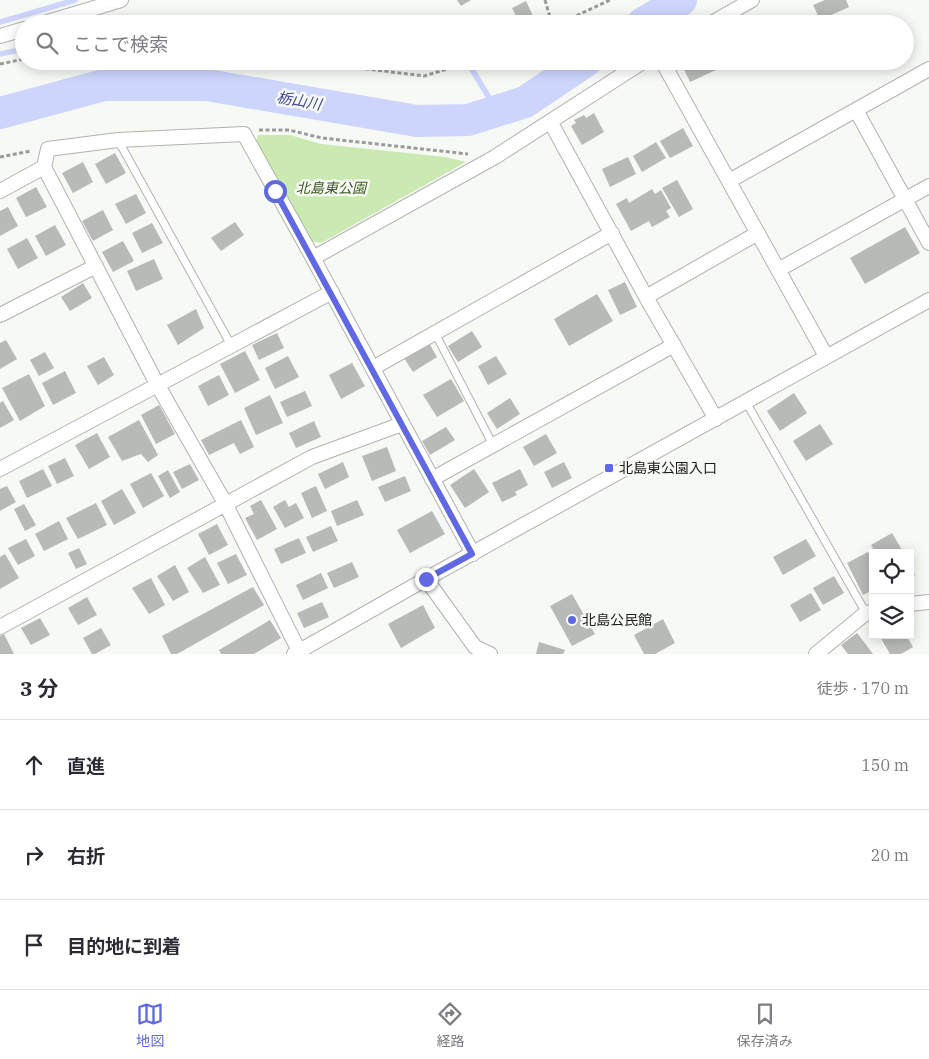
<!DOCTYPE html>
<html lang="ja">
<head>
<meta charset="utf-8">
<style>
	:root { --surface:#fff; --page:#f7f7f7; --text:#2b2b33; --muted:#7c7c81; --line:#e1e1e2; --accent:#6069e1 }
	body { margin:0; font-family:"IBM Plex Serif","Noto Sans JP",serif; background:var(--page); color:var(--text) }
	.controls { position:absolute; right:15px; bottom:15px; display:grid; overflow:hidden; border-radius:0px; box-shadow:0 2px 12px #0003 }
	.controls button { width:45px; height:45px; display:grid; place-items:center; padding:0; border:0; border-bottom:1px solid var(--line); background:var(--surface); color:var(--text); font:25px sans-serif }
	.stop { position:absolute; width:15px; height:15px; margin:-11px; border:4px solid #6069e1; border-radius:50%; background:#fff }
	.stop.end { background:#6069e1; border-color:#fff; box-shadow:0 1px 5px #0008 }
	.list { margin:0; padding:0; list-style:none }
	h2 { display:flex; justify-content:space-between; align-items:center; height:65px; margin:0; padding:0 20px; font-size:21px }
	h2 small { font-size:16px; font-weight:400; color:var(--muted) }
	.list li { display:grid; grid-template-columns:32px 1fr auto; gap:15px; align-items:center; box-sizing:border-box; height:90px; padding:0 20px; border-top:1px solid var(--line) }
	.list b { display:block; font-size:19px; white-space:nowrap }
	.list em { font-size:16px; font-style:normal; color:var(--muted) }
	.icon { flex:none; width:28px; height:28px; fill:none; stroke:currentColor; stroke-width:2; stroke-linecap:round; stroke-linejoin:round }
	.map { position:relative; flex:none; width:929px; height:654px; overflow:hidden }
	.search { position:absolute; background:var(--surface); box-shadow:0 2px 12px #0003; left:15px; right:15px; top:15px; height:55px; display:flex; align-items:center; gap:12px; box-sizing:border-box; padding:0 18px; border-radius:28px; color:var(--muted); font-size:19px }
	.sheet { height:335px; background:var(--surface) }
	nav { display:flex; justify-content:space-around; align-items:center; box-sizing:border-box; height:70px; border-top:1px solid var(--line); background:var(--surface); font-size:14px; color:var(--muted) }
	nav a { display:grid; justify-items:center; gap:2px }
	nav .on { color:var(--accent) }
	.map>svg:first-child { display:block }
	.green { fill:#caeab2 }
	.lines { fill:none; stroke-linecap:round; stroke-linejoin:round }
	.stream { stroke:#cdd5fd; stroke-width:5.5 }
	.river { stroke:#cdd5fd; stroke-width:32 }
	.building { fill:#b8bab7 }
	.lane-casing { stroke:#b1b3b0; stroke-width:9 }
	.street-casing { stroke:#b1b3b0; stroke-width:16 }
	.path { stroke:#9a9c99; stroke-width:3; stroke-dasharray:4 2.5; stroke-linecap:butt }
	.lane { stroke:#fff; stroke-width:7 }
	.street { stroke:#fff; stroke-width:14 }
	.route { stroke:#6069e1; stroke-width:6 }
	.poi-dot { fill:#6069e1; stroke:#f7f9f5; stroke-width:2 }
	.labels { text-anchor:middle; stroke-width:5; stroke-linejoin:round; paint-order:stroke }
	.park-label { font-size:14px; font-style:italic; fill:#3b5b1b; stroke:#f7f9f5 }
	.poi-label { font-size:14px; fill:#1a1b1a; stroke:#f7f9f5; text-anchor:start }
	.water-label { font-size:15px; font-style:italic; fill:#404894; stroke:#f7f9f5 }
</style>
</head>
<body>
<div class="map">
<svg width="929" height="654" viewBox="0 0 929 654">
	<rect width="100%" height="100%" fill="#f7f9f5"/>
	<path class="green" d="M258,135H290L321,144L446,157L466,162L321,243L312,241L256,142Z"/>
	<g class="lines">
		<path class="stream" d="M0,22L75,0
			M0,54L24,49
			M365,61H385
			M467,61L497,111"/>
		<path class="river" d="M642,24L681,0
			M0,113L104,85H207L417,121L468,120L525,102L586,61"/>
	</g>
	<path class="building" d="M457,0H471L461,6Z
		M825,0H846L849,7L820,20L813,5Z
		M526,1L534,18L520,24L512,8Z
		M846,16L850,24H827Z
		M680,61H712L716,70L690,82Z
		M594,113L604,132L582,145L571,126L576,123L574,120L584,115L586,118Z
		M683,128L693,146L670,158L660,141Z
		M656,142L666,158L642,172L633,156Z
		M115,153L126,173L106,184L95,164Z
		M628,157L636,174L610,187L602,169Z
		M83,162L93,182L73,193L62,173Z
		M677,180L693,209L679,217L662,188Z
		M36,187L47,207L26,217L16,198Z
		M652,189L655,194L661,190L671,208L666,211L670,217L652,227L649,221L631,231L616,204L627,198L629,203Z
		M136,194L146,213L126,224L115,204Z
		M8,207L18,226L0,236V211Z
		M103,210L113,230L93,241L82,221Z
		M235,222L244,235L221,251L211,238Z
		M152,223L163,243L142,253L132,233Z
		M55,225L66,245L46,256L35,236Z
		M905,227L920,253L865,284L850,258Z
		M27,238L38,258L18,269L7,249Z
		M123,241L134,261L113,272L102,252Z
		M154,259L163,279L136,291L127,271Z
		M625,282L637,307L620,315L608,290Z
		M83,283L92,298L70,311L61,297Z
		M597,294L613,321L569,346L554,319Z
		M196,309L204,328L178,345L167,325Z
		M472,331L482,347L458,362L448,346Z
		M277,333L284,348L259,360L252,345Z
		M6,340L17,359L0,369V343Z
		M429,343L437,357L413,372L404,358Z
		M245,351L260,380L235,393L220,364Z
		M45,352L54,368L39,376L30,360Z
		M288,356L299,377L275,389L265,368Z
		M496,356L507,374L488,385L478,366Z
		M104,357L114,375L98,385L87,366Z
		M352,363L365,386L341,399L329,375Z
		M65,371L76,393L53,405L42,383Z
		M29,374L45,406L20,421L2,388Z
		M219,375L229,395L208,406L198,386Z
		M451,379L464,401L437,417L423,395Z
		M305,391L312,406L287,417L280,402Z
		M794,393L807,413L780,431L767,411Z
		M270,395L283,423L256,435L244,408Z
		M510,398L520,414L497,429L487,413Z
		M3,401L14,420L0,428V403Z
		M159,405L175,434L156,444L141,415Z
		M139,420L158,455L148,462L141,454L122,461L108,437Z
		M241,420L254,447L240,454L234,443L209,455L201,440Z
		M314,421L321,437L296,448L289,433Z
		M820,424L833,444L806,461L793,441Z
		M446,427L455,440L430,455L422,441Z
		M97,433L110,457L89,469L75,445Z
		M546,434L557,453L534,466L523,447Z
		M387,447L396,471L372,481L362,456Z
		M65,458L74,476L57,484L48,466Z
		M343,462L349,477L325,489L318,474Z
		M564,462L572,478L552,488L544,472Z
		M190,464L199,480L182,489L173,472Z
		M43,469L52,486L27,498L19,481Z
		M474,469L489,492L465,508L450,485Z
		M520,469L528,485L515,492L517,495L502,502L492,483Z
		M168,470L180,492L170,498L158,476Z
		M151,473L164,496L143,508L130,484Z
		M405,476L411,491L385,502L378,487Z
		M7,486L16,502L0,511V489Z
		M316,486L327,511L312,518L301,493Z
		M122,489L136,513L114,525L101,501Z
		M261,500L277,529L257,540L245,518L254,514L250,506Z
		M285,500L289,507L296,503L304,518L285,528L273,507Z
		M357,500L364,515L337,526L331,511Z
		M96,503L107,525L78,539L66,518Z
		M24,504L36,525L25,531L14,509Z
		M432,511L445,534L410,553L397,530Z
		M59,521L68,539L44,551L35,534Z
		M217,524L228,545L209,555L198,534Z
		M331,526L338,541L313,552L306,537Z
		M892,533L902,550L898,553H875L871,545Z
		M299,538L306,553L281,564L274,549Z
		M26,539L35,556L18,565L8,548Z
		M806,539L816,556L783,575L773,557Z
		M79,548L87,564L76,569L68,553Z
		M868,552L873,562V590L863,595L847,563Z
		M5,554L19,578L0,589V557Z
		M236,554L247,575L228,584L217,563Z
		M205,557L220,585L203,593L187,568Z
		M352,562L359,577L334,588L327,573Z
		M175,565L189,592L173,601L157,576Z
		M910,567L915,575L910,578Z
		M321,573L328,588L303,600L296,585Z
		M834,576L844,593L823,605L813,588Z
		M151,578L165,605L149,614L132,588Z
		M253,587L264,605L177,654H171L162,636Z
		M811,593L821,610L800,622L790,605Z
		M572,594L595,634L572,646L550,606Z
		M87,597L97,615L78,625L68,608Z
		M322,602L329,617L304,628L297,613Z
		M423,605L435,628L401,648L388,624Z
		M40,618L50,635L31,645L21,628Z
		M663,619L675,643L655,654H644L634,635Z
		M270,620L281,638L254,654H221L219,650Z
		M101,628L111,645L95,654H92L83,638Z
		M857,633L864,642L873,654H848L841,645Z
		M4,634L14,654H0V636Z
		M879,635H906L913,647L901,654H890Z
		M539,642L565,650L563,654H536Z"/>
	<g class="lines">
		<defs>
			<path id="lane" d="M118,140L231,345
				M435,333L493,445
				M746,402L866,613"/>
			<path id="street" d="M41,24L121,0
				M710,24L752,0
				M0,36L24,29
				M662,61L826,356
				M856,110L929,243
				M551,123L646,297L716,419
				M729,181L929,69
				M0,191L44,167
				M313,258L495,157L644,61
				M778,270L929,186
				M646,297L758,233
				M0,315L96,266
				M373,368L612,233
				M0,469L332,292
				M432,479L674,345
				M426,579L475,647L490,654
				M910,604L929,602
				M0,627L312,457L402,424
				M299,651L225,503L157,384L44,167L48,149L118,140L244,134L313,258L473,554
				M294,654L426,579L929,300
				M816,654L866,613L873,612"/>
		</defs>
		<use href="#lane" class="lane-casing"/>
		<use href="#street" class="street-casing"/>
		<path class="path" d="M545,0L552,24
			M559,24L610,0
			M327,61L351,67L424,76L474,61
			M0,64L24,59
			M259,130H289L322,138L468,154
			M0,157L31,151"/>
		<use href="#lane" class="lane"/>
		<use href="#street" class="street"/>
	</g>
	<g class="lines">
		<path class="route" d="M275,191L472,554L426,579"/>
	</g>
	<g class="poi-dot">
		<rect x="604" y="463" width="10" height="10" rx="2.5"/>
		<circle cx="572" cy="620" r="5"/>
	</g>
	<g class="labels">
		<g class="park-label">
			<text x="331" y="193">北島東公園</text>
		</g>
		<g class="poi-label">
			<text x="619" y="473">北島東公園入口</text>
			<text x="582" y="625">北島公民館</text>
		</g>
		<g class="water-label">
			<text transform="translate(299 101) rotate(10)" y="5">栃山川</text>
		</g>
	</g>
</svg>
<div class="controls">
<button><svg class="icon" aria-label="locate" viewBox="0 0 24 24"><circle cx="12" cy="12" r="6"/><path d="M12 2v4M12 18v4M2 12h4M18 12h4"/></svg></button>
<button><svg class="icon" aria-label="layers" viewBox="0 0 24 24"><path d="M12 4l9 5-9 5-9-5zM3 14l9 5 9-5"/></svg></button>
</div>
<div class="stop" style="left:275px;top:191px"></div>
<div class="stop end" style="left:426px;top:579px"></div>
<div class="search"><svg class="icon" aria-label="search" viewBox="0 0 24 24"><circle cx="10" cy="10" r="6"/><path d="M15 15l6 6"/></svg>ここで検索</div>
</div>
<section class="sheet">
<h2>3 分<small>徒歩 · 170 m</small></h2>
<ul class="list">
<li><svg class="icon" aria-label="ahead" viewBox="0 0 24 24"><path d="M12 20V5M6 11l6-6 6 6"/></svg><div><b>直進</b></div><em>150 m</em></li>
<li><svg class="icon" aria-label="right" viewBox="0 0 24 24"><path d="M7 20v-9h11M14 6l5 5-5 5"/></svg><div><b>右折</b></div><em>20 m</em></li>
<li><svg class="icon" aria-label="arrive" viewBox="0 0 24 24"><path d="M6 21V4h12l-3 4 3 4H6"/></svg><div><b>目的地に到着</b></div></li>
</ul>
</section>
<nav>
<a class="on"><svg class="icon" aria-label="map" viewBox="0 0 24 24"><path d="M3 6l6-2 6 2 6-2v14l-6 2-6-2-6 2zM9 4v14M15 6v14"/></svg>地図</a>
<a><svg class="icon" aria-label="directions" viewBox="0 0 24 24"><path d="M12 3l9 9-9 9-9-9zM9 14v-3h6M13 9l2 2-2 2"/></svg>経路</a>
<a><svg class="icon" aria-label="saved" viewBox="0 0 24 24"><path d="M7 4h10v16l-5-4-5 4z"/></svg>保存済み</a>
</nav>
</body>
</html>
